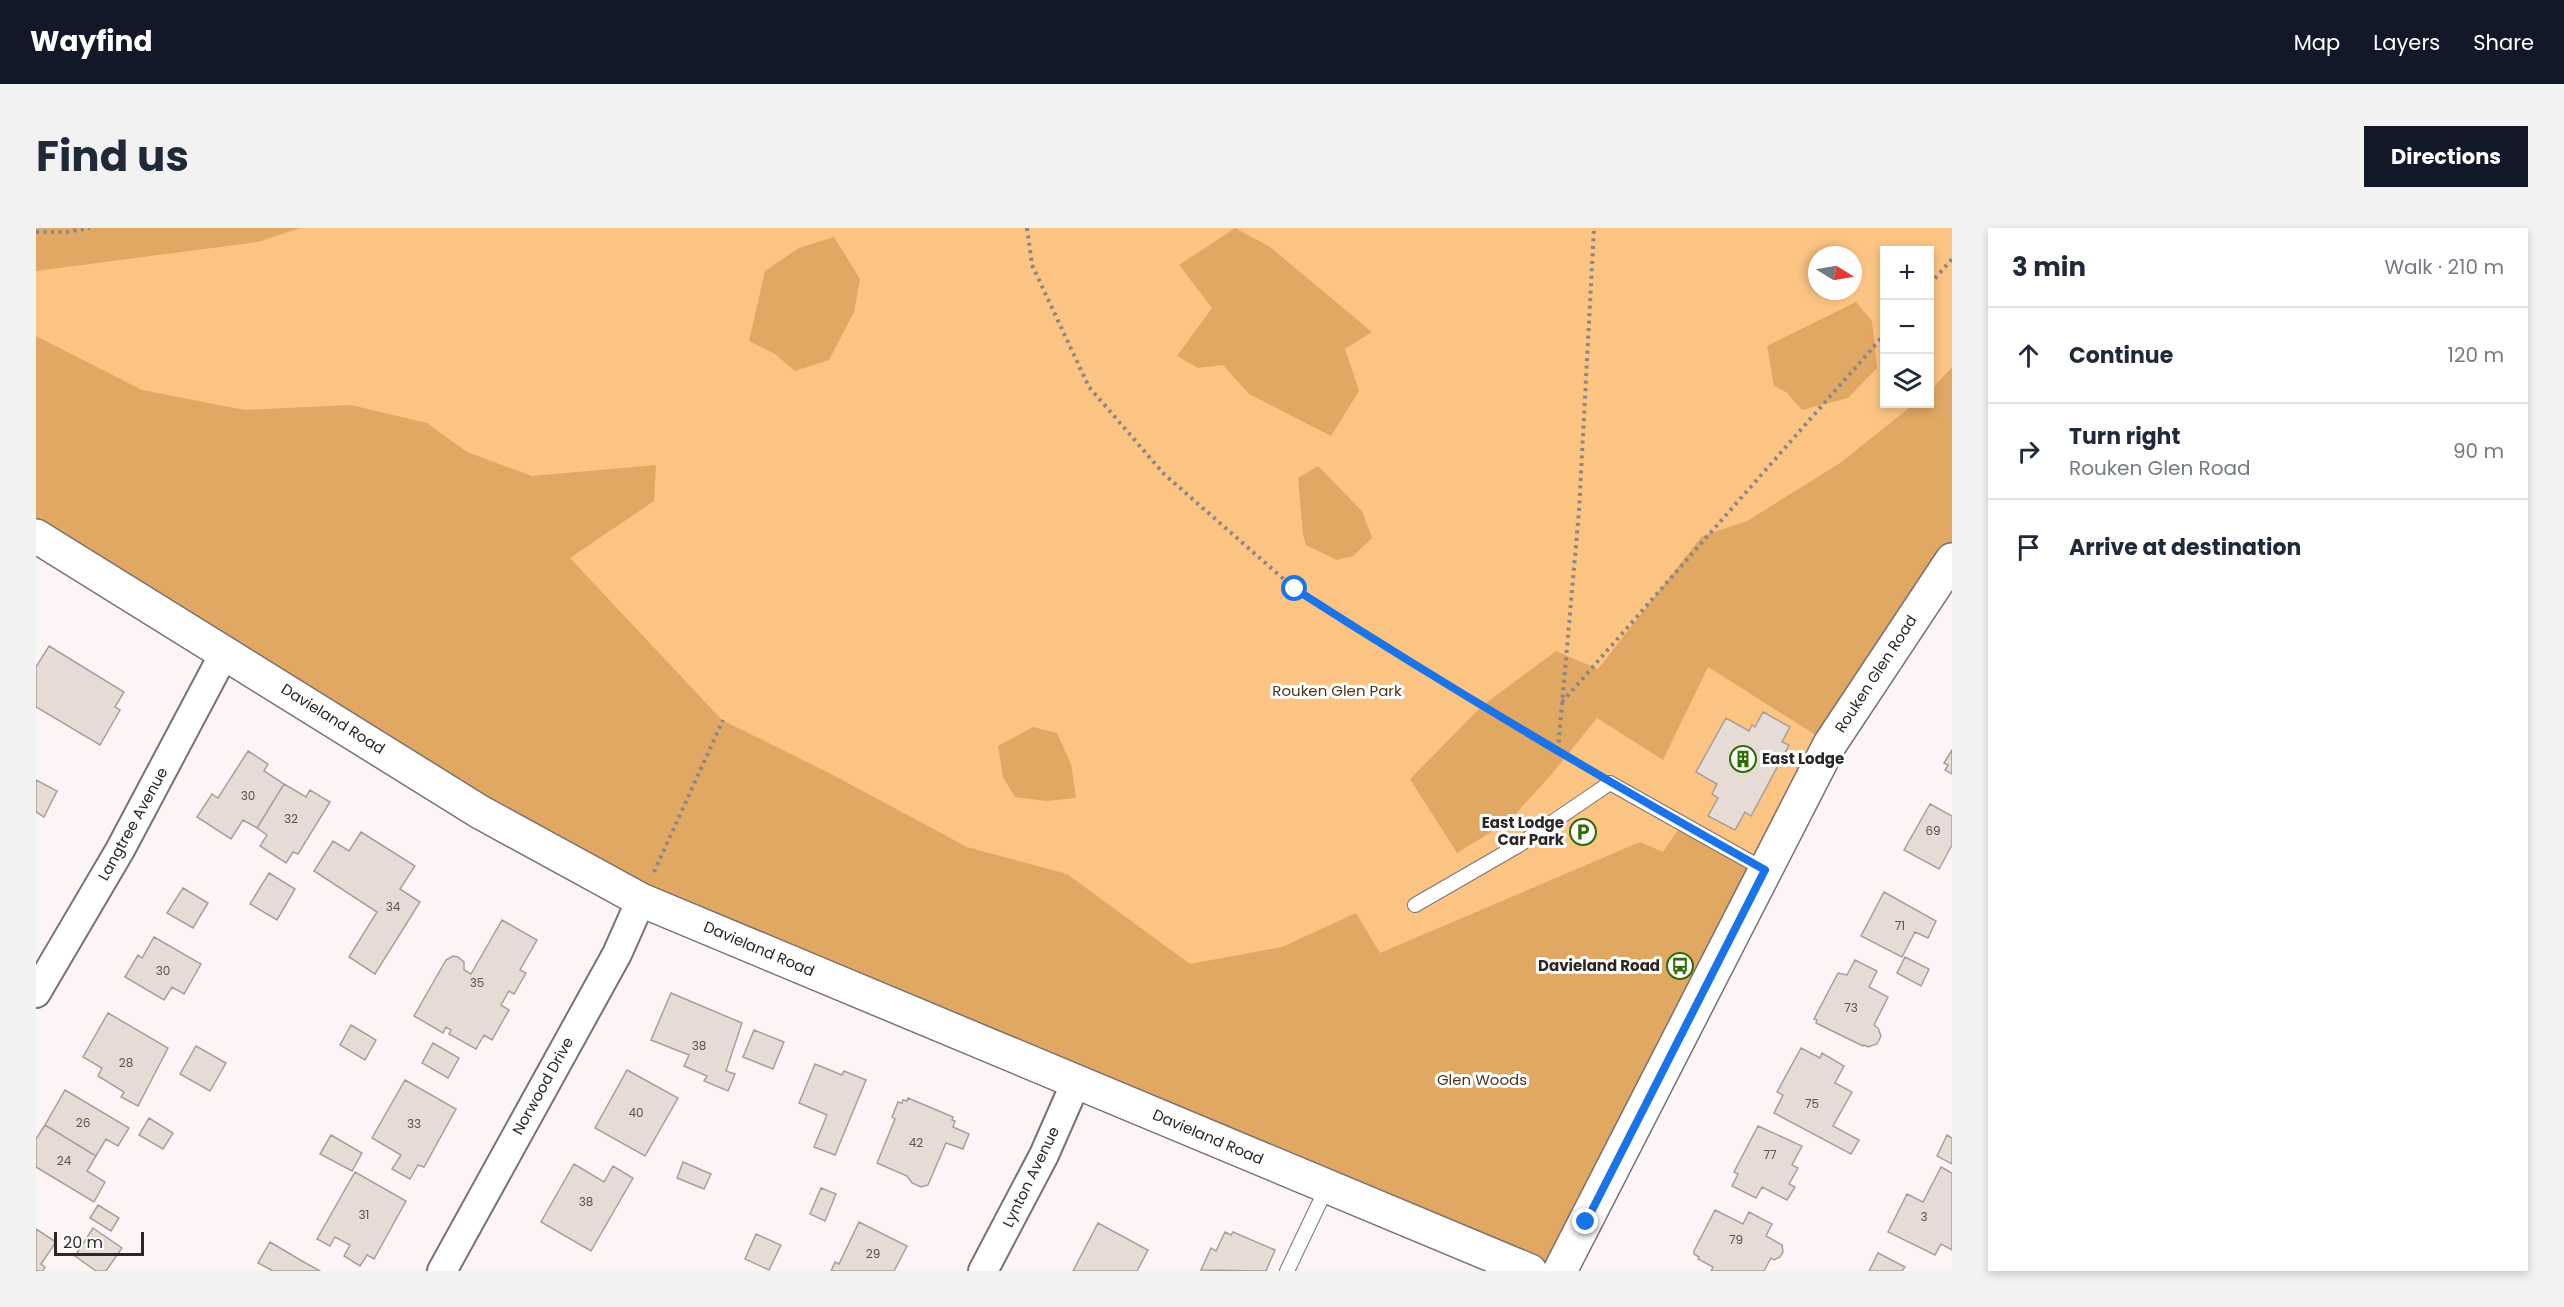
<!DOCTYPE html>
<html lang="en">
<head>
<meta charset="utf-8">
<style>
	:root { --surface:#fff; --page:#f2f2f3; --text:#1f2937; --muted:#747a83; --line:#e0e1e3; --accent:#111827 }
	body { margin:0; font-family:Poppins,sans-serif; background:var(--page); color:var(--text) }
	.controls { position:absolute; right:18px; top:18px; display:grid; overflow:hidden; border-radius:0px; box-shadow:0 3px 9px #0003 }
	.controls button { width:54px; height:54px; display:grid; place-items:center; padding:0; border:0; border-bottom:2px solid var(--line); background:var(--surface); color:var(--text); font:30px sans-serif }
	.compass { position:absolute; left:1772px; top:18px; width:54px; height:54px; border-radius:50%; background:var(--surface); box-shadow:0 3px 9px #0003; rotate:101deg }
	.scale { position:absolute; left:18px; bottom:15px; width:90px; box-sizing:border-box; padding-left:6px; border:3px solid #2b2726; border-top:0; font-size:16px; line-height:21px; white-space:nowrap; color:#2b2726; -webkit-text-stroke:4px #fff; paint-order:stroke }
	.stop { position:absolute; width:18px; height:18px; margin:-14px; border:4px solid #1a73e8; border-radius:50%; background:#fff }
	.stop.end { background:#1a73e8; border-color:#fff; box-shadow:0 2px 6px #0008 }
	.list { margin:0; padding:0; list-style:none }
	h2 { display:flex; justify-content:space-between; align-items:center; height:78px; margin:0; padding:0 24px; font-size:26px }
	h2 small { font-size:20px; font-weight:400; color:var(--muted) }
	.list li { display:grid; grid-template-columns:39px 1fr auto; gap:18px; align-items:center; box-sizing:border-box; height:96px; padding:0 24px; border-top:2px solid var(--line) }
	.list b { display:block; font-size:22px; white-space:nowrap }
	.list p { margin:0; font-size:20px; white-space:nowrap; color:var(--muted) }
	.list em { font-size:20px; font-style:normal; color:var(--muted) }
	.icon { flex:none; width:33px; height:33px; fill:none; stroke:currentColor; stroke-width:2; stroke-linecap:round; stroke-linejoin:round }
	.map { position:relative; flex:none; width:1916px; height:1043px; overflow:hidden; border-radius:0px }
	header { display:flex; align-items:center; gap:36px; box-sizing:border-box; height:84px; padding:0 30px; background:var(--accent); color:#fff }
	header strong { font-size:28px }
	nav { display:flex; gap:33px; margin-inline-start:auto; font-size:21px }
	.intro { display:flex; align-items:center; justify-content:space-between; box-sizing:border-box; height:144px; padding:0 36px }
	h1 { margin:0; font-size:42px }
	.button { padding:15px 27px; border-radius:0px; background:var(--accent); color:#fff; font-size:21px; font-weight:700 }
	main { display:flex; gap:36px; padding:0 36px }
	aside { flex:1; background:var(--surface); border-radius:0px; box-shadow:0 3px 9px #0003 }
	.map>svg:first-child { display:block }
	.green { fill:#fbc483; fill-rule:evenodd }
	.forest { fill:#e1a864 }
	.building { fill:#e6dbd5; stroke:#a99f9a; stroke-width:1.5 }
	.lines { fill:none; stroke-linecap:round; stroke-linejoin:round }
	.lane-casing { stroke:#7c7170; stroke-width:16 }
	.street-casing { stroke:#7c7170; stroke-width:32 }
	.secondary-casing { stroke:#7c7170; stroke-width:36 }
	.primary-casing { stroke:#7c7170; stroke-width:36 }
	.path { stroke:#8c8686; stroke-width:4; stroke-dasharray:3 4.5; stroke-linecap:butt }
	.lane { stroke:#fff; stroke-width:14 }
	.street { stroke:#fff; stroke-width:28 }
	.secondary { stroke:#fff; stroke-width:33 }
	.primary { stroke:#fff; stroke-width:33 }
	.route { stroke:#1a73e8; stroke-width:8 }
	.labels { text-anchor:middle; stroke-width:6; stroke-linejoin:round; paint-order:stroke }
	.number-label { font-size:12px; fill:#5a5452 }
	.street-label { font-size:15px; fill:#2b2726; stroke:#fff }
	.park-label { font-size:15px; fill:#4d3517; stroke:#fff }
	.poi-label { font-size:15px; font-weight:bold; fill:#2b2726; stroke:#fff; text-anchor:end }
</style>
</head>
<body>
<header>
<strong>Wayfind</strong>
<nav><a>Map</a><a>Layers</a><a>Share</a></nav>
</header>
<div class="intro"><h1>Find us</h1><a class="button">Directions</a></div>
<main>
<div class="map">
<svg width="1916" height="1043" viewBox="0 0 1916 1043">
	<rect width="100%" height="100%" fill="#fdf5f5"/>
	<path class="green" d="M0,0H1916V332L1857,419L1524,1043L0,308ZM1848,22H1894V176H1848ZM1781,27H1817V63H1781Z"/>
	<path class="forest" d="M0,0H264L222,14L0,43Z
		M1199,0L1234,19L1336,104L1309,121L1323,163L1295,208L1213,166L1187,137L1162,140L1141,128L1176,80L1143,37Z
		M798,9L824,51L818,84L793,132L759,143L739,126L713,113L729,43L763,20Z
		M1820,74L1836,93L1841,140L1812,170L1766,182L1750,164L1738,158L1731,118Z
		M0,108L106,162L209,182L315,177L391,195L431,224L496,248L620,237L618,273L534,330L686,492L797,547L931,619L1031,646L1154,736L1246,719L1320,685L1344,725L1604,614L1627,624L1646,596L1729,642L1524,1043H1494L605,672L0,308Z
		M1916,139V332L1794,516L1672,439L1627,532L1561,490L1515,547L1473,593L1421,625L1374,551L1446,478L1520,423L1562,441L1666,308L1711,293L1804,235L1878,176H1894V163Z
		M1282,238L1326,283L1336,310L1317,328L1301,332L1270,317L1267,306L1262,250Z
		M997,499L1021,505L1035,536L1040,570L1011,573L979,569L967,549L962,518Z"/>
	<path class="building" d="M13,418L88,464L79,479L84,482L64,517L0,479V439Z
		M1727,484L1754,499L1746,514L1753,517L1715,588L1709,584L1699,602L1672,588L1682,570L1676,566L1681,556L1660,544L1690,490L1713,503L1716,497L1719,499Z
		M1916,522V546L1909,542L1912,537L1908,535Z
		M212,523L232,536L228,543L248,556L221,600L207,592L195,611L161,589L176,566L182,570Z
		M0,552L21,563L8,589L0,584Z
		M248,556L270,569L274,562L294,574L262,626L257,624L250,635L224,618L231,607L221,600Z
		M1894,576L1916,588V617L1903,641L1868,622Z
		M325,604L379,638L364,661L384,674L339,746L313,729L341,684L278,643L297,613L313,623Z
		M233,645L259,661L241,692L214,676Z
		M147,660L172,675L157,700L131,685Z
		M1848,664L1900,693L1892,710L1879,704L1866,729L1825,708Z
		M466,692L501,712L484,742L490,745L478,766L473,763L465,777L473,782L456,812L448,807L440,821L413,806L415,802L410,799L407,805L378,788L410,732L417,728L422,729L428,734V742L435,746Z
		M118,709L165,736L148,766L136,759L128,772L89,749L102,727L106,730Z
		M1869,729L1893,741L1885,758L1861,745Z
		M1819,732L1841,743L1833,759L1852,769L1838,797L1842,800L1845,808L1841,816L1832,819L1828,817L1827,818L1780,795L1781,792L1778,791L1802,745L1811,747Z
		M635,765L706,795L690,843L699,846L692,863L668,853L671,848L648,838L653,827L615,812Z
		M72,785L132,820L102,878L85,869L88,864L62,848L66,840L47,829Z
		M315,797L340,812L329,832L304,817Z
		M718,802L748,814L737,841L707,829Z
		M397,815L423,830L412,850L386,835Z
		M160,818L190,835L174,863L144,846Z
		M1765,820L1784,830L1786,825L1808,838L1799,855L1816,864L1797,898L1823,912L1815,926L1738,885L1747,867L1741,864Z
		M779,836L806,847L808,843L830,852L799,927L778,919L791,887L763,875Z
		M591,842L642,870L609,928L559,900Z
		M369,852L420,881L388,939L382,937L374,951L356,941L365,927L336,910Z
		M29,862L93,900L82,918L70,911L60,928L9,897Z
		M872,870L917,889L916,892L919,893L917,899L933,906L927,921L910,915L892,957L885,959L876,955L871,948L841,935L859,891L856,889L862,874L866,875L867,872L871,873Z
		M113,890L137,905L127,921L103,907Z
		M9,897L60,928L51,943L69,954L58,974L0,939V911Z
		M1722,898L1766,918L1756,937L1762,940L1753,956L1759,959L1751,972L1726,959L1720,970L1696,958L1702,946L1698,944Z
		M295,907L326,925L316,943L284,926Z
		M1911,907L1916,910V936L1901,928Z
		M647,934L675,946L668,961L641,950Z
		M538,936L568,954L577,938L597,950L555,1023L505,994Z
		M1905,939L1916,945V1022L1905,1016L1899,1027L1852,1004L1871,966L1887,974Z
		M319,944L370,973L338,1031L331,1027L324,1038L308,1028L314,1017L299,1009L294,1018L281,1011Z
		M785,960L800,966L789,993L774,986Z
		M62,977L83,990L75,1003L54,990Z
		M1679,982L1707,996L1713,984L1736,996L1730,1008L1746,1017L1747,1024L1744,1029L1738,1032L1735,1030L1728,1043H1675L1677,1039L1662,1031L1663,1029L1658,1026V1023Z
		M823,994L871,1018L858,1043H795L799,1034L803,1036Z
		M1062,995L1112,1022L1101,1043H1037Z
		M57,1000L86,1020L70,1043H60L39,1028Z
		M0,1001L20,1014L5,1036L9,1039L7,1043H0Z
		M1189,1004L1195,1007L1197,1004L1239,1022L1230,1043L1165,1042L1175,1020L1180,1023Z
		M720,1006L745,1017L733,1042L709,1031Z
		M234,1014L266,1033L284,1043H237L222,1035Z
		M1842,1025L1869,1039L1866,1043H1833Z"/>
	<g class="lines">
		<defs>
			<path id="lane" d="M1379,677L1483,617L1574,555L1729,642
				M1251,1043L1291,959"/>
			<path id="street" d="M0,765L84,622L189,424
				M406,1043L581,726L605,672
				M947,1043L1008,927L1040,854"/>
			<path id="secondary" d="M0,308L444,584L605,672L1494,1043"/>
			<path id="primary" d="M1524,1043L1794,516L1916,332"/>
		</defs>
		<use href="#lane" class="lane-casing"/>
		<use href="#street" class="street-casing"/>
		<use href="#secondary" class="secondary-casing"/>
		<use href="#primary" class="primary-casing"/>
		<path class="path" d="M991,0L996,37L1053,159L1128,246L1259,361L1392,446L1553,542
			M0,4H30L54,0
			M1894,56L1916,31
			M1526,474L1848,107
			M1522,522L1543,283L1558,0
			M618,644L687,492"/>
		<use href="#lane" class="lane"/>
		<use href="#street" class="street"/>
		<use href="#secondary" class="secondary"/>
		<use href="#primary" class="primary"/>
	</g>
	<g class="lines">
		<path class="route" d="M1259,361C1413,460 1570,553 1729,642L1550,994"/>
	</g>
	<defs>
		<symbol id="building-ring" viewBox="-11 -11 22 22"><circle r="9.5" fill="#fff" stroke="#2d6c00" stroke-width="1.5"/><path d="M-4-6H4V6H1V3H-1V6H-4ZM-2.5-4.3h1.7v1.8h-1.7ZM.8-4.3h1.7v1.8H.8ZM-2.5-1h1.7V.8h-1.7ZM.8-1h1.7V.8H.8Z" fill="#2d6c00"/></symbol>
		<symbol id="parking-ring" viewBox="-11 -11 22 22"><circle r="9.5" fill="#fff" stroke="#2d6c00" stroke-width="1.5"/><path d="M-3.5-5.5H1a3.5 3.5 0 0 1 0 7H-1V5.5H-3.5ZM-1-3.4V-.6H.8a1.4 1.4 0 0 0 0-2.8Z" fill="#2d6c00"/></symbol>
		<symbol id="bus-ring" viewBox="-11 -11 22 22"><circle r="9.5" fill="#fff" stroke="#2d6c00" stroke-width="1.5"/><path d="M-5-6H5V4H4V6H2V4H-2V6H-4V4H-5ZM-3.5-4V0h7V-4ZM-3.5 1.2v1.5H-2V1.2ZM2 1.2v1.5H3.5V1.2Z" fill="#2d6c00"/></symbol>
	</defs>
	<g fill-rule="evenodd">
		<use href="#building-ring" x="1692" y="516" width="30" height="30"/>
		<use href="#parking-ring" x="1532" y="589" width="30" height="30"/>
		<use href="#bus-ring" x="1629" y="723" width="30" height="30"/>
	</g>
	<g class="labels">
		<g class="number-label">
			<text x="212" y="572">30</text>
			<text x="255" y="595">32</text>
			<text x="1897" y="607">69</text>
			<text x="357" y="683">34</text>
			<text x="1864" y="702">71</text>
			<text x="127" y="747">30</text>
			<text x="441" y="759">35</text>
			<text x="1815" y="784">73</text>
			<text x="663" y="822">38</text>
			<text x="90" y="839">28</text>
			<text x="1776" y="880">75</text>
			<text x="600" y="889">40</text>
			<text x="47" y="899">26</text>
			<text x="378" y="900">33</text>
			<text x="880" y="919">42</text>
			<text x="1734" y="931">77</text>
			<text x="28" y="937">24</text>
			<text x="550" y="978">38</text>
			<text x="328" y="991">31</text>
			<text x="1888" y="993">3</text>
			<text x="1700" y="1016">79</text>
			<text x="837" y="1030">29</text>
		</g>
		<g class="street-label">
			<text transform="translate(1840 446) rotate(-57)" y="5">Rouken Glen Road</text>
			<text transform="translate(297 491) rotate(32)" y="5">Davieland Road</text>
			<text transform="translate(97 596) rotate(-61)" y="5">Langtree Avenue</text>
			<text transform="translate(723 721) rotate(23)" y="5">Davieland Road</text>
			<text transform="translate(507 858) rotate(-61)" y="5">Norwood Drive</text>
			<text transform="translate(1172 909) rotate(23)" y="5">Davieland Road</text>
			<text transform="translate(995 949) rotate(-64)" y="5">Lynton Avenue</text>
		</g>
		<g class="park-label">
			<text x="1301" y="468">Rouken Glen Park</text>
			<text x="1446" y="857">Glen Woods</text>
		</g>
		<g class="poi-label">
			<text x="1726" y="536" text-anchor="start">East Lodge</text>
			<text x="1528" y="600">East Lodge<tspan x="1528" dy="17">Car Park</tspan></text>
			<text x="1624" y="743">Davieland Road</text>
		</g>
	</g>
</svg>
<div class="controls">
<button>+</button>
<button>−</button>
<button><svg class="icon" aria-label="layers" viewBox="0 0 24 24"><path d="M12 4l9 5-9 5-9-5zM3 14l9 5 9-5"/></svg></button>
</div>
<svg class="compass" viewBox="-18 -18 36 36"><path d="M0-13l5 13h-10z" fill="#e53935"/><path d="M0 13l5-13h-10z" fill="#747a83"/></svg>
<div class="scale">20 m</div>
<div class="stop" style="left:1259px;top:361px"></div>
<div class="stop end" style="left:1550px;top:994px"></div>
</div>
<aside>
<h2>3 min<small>Walk · 210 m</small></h2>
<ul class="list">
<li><svg class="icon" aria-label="ahead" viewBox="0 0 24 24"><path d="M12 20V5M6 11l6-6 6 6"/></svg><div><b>Continue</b></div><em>120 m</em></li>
<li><svg class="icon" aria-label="right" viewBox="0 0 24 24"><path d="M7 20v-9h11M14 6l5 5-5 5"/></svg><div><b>Turn right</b><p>Rouken Glen Road</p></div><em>90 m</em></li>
<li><svg class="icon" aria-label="arrive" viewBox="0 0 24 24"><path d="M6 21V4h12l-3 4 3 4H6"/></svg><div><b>Arrive at destination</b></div></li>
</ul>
</aside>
</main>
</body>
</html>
